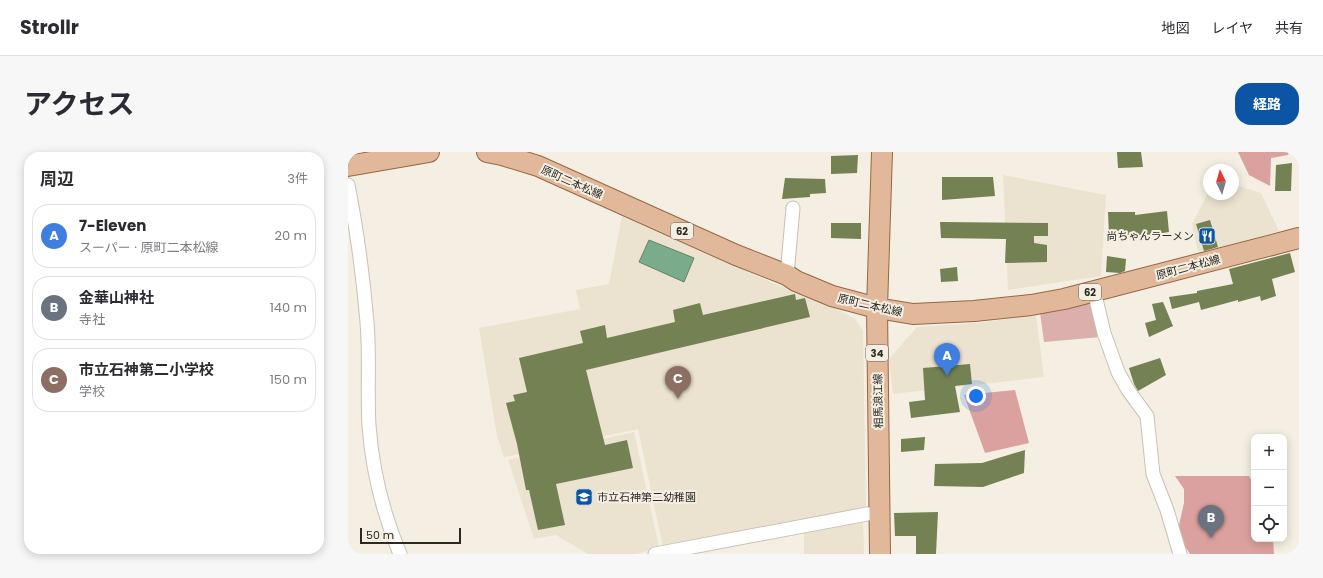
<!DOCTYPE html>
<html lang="ja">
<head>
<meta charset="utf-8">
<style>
	:root { --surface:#fff; --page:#f7f7f7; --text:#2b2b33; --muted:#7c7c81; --line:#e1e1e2; --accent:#0b55a4 }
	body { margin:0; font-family:Poppins,"Noto Sans JP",sans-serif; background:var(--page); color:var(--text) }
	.controls { position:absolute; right:12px; bottom:12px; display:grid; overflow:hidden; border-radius:8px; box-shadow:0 2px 10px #0003 }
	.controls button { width:36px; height:36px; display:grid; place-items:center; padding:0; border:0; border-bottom:1px solid var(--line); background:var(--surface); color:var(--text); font:20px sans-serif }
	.compass { position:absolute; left:855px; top:12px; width:36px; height:36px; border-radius:50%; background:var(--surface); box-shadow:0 2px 10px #0003; rotate:355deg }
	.scale { position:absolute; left:12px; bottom:10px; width:101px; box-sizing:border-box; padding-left:4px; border:2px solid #2b2924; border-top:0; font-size:11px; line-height:14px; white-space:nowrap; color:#2b2924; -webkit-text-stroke:3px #f4efe2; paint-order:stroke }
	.you { position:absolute; left:628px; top:244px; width:14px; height:14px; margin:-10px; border:3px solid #fff; border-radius:50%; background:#1a73e8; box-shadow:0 0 0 6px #1a73e833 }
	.badge { display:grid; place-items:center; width:26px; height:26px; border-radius:50%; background:var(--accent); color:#fff; font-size:13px; font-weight:700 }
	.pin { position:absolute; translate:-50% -33px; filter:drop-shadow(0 1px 2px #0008) }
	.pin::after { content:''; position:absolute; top:21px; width:14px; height:12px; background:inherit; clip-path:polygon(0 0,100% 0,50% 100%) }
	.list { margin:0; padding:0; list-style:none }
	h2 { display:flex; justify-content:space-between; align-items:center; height:52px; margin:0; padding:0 16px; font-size:17px }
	h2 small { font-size:13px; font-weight:400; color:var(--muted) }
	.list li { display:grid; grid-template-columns:26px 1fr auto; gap:12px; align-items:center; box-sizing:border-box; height:64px; margin:0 8px 8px; padding:0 8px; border:1px solid var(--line); border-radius:16px }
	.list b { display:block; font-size:15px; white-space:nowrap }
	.list p { margin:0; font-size:13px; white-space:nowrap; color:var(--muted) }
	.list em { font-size:13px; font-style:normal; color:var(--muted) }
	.icon { flex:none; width:22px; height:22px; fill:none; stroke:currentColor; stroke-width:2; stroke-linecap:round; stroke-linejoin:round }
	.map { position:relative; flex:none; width:951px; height:402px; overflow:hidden; border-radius:16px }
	header { display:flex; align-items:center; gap:24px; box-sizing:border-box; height:56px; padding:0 20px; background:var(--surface); border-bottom:1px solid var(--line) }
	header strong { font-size:19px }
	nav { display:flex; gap:22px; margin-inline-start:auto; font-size:14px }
	.intro { display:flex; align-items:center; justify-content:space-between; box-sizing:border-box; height:96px; padding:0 24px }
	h1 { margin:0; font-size:28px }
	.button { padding:10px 18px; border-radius:16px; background:var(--accent); color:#fff; font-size:14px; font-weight:700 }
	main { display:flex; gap:24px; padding:0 24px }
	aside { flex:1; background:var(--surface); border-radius:16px; box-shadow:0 2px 10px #0003 }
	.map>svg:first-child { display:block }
	.built { fill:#ebe3cf }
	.green { fill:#dbafab }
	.forest { fill:#dba19e }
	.water { fill:#7aab8b; stroke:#62846c }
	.building { fill:#738153 }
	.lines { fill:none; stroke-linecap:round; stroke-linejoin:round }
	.minor-casing { stroke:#c7c2b6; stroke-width:15 }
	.primary-casing { stroke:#966744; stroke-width:22 }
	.minor { stroke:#fff; stroke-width:13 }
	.primary { stroke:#e2b89a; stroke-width:20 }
	.labels { text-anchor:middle; stroke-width:4; stroke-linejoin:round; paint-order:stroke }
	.shield { fill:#f4efe2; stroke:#67645d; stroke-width:1 }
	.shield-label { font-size:10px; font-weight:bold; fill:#2b2924 }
	.street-label { font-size:11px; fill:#2b2924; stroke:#f4efe2 }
	.poi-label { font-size:11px; fill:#2b2924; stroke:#f4efe2; text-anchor:end }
</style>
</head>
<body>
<header>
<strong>Strollr</strong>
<nav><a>地図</a><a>レイヤ</a><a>共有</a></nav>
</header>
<div class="intro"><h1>アクセス</h1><a class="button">経路</a></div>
<main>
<aside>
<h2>周辺<small>3件</small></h2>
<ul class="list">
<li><span class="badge" style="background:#3f7fe0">A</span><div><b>7-Eleven</b><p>スーパー · 原町二本松線</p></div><em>20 m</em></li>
<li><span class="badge" style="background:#6b7280">B</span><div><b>金華山神社</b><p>寺社</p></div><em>140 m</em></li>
<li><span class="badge" style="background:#8d6e63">C</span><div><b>市立石神第二小学校</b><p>学校</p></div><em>150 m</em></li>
</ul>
</aside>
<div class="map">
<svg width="951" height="402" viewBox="0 0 951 402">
	<rect width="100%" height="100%" fill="#f4efe2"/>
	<path class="built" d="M655,23L758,43L753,124L660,138Z
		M885,32L913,41L931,79L851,104L844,72L861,39V42H885Z
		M274,64L418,128L489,157L507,167L515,179L518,354L511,357L315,395L290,277L156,305L149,284L131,176L232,157L228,138L261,132Z
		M688,163L696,225L545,242L541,207L569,175L630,171Z
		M286,280L311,395L289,402H240L208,383L186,387L160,308Z
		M515,367L516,402H456V378Z"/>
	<path class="green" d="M741,149L753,185L696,190L692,160Z"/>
	<path class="forest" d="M890,0H941L940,3L923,6L922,34L901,23Z
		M667,238L681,291L637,301L616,243Z
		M827,324H901L906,333V387H925L926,402H842L829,382L836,351V337Z"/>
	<path class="water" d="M301,88L346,106L336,130L291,110Z"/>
	<path class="building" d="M769,0H793L795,15L770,16Z
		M510,3L509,21L483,22V4Z
		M944,11L943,39H927L928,13Z
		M594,25H645L647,44L594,48Z
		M437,26L477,27L478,41L462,42V45L434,47Z
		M819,59L821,80L802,83H761L760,60H787V63Z
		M862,68L870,95L856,99L848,72Z
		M592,70L700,71V84H686V91L699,93V110L657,111L658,87L593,86Z
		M483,71H513V87L483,86Z
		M942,101L947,120L924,127L928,144L913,149L912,144L890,150V148L853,158L851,150L824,157L821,145L849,141V139L885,132L881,117Z
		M759,104L778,107L777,119L772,121L758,120Z
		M609,115L610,129L593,130L592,117Z
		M447,142L448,148L457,146L462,165L238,218L257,293L279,288L285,316L208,332L217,373L190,378L181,338H178L169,292L158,251L167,249L165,243L179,240L171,206L235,191L232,179L257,173L259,186L327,170L325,158L352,151L355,163Z
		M815,150L825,174L801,185L797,171L808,168L804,152Z
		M812,206L818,223L790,239L786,232L781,216Z
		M622,212L624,232L607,234L612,260L563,266L561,250L577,248L575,216Z
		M577,285L576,298L553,300V287Z
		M677,298L676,321L635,335L586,334L587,312L634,311Z
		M590,360L588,402H568V384H547L546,361Z"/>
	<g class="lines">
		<defs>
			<path id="minor" d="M0,33C9,78 15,124 19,170C22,204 19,239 21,273C24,317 35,361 52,402
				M439,123L445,56
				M746,139L756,181L770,220L780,238L799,264L805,322L819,358L832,402
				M307,402L519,362L532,361"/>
			<path id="primary" d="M139,0L154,3L190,14L388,103L439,123L448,129L484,144L529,156L565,162L626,159L683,153L716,147L951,86
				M0,14L81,0
				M532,402L529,156L534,0"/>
		</defs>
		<use href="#minor" class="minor-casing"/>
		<use href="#primary" class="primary-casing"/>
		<use href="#minor" class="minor"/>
		<use href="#primary" class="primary"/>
	</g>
	<defs>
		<symbol id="restaurant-square" viewBox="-11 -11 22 22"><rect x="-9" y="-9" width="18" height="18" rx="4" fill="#0b55a4" stroke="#f4efe2"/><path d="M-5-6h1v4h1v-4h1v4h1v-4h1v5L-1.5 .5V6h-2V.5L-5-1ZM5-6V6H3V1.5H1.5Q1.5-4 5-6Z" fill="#fff"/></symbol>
		<symbol id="school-square" viewBox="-11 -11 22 22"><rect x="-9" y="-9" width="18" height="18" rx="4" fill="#0b55a4" stroke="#f4efe2"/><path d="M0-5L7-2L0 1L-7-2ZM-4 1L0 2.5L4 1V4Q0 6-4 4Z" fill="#fff"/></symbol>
	</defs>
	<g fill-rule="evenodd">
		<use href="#restaurant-square" x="849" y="74" width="20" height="20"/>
		<use href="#school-square" x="226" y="335" width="20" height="20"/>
	</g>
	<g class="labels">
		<g class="shield">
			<rect x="323" y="71" width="22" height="16" rx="3"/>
			<rect x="731" y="132" width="22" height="16" rx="3"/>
			<rect x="518" y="193" width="22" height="16" rx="3"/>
		</g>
		<g class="shield-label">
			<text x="334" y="83">62</text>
			<text x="742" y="144">62</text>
			<text x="529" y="205">34</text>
		</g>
		<g class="street-label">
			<text transform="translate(224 30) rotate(24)" y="4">原町二本松線</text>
			<text transform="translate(840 115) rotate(-15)" y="4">原町二本松線</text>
			<text transform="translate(522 153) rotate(13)" y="4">原町二本松線</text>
			<text transform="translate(530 249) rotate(-91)" y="4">相馬浪江線</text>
		</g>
		<g class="poi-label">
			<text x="846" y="88">尚ちゃんラーメン</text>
			<text x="249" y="349" text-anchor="start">市立石神第二幼稚園</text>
		</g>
	</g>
</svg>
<div class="controls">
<button>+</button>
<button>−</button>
<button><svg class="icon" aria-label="locate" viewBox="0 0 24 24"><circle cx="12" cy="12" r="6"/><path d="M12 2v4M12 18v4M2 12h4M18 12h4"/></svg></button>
</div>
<svg class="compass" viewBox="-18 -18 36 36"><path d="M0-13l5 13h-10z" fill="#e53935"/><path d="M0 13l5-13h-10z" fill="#7c7c81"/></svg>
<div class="scale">50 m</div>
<div class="you"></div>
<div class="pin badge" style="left:599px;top:224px;background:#3f7fe0">A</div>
<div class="pin badge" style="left:863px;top:386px;background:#6b7280">B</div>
<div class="pin badge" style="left:330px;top:247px;background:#8d6e63">C</div>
</div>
</main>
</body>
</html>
